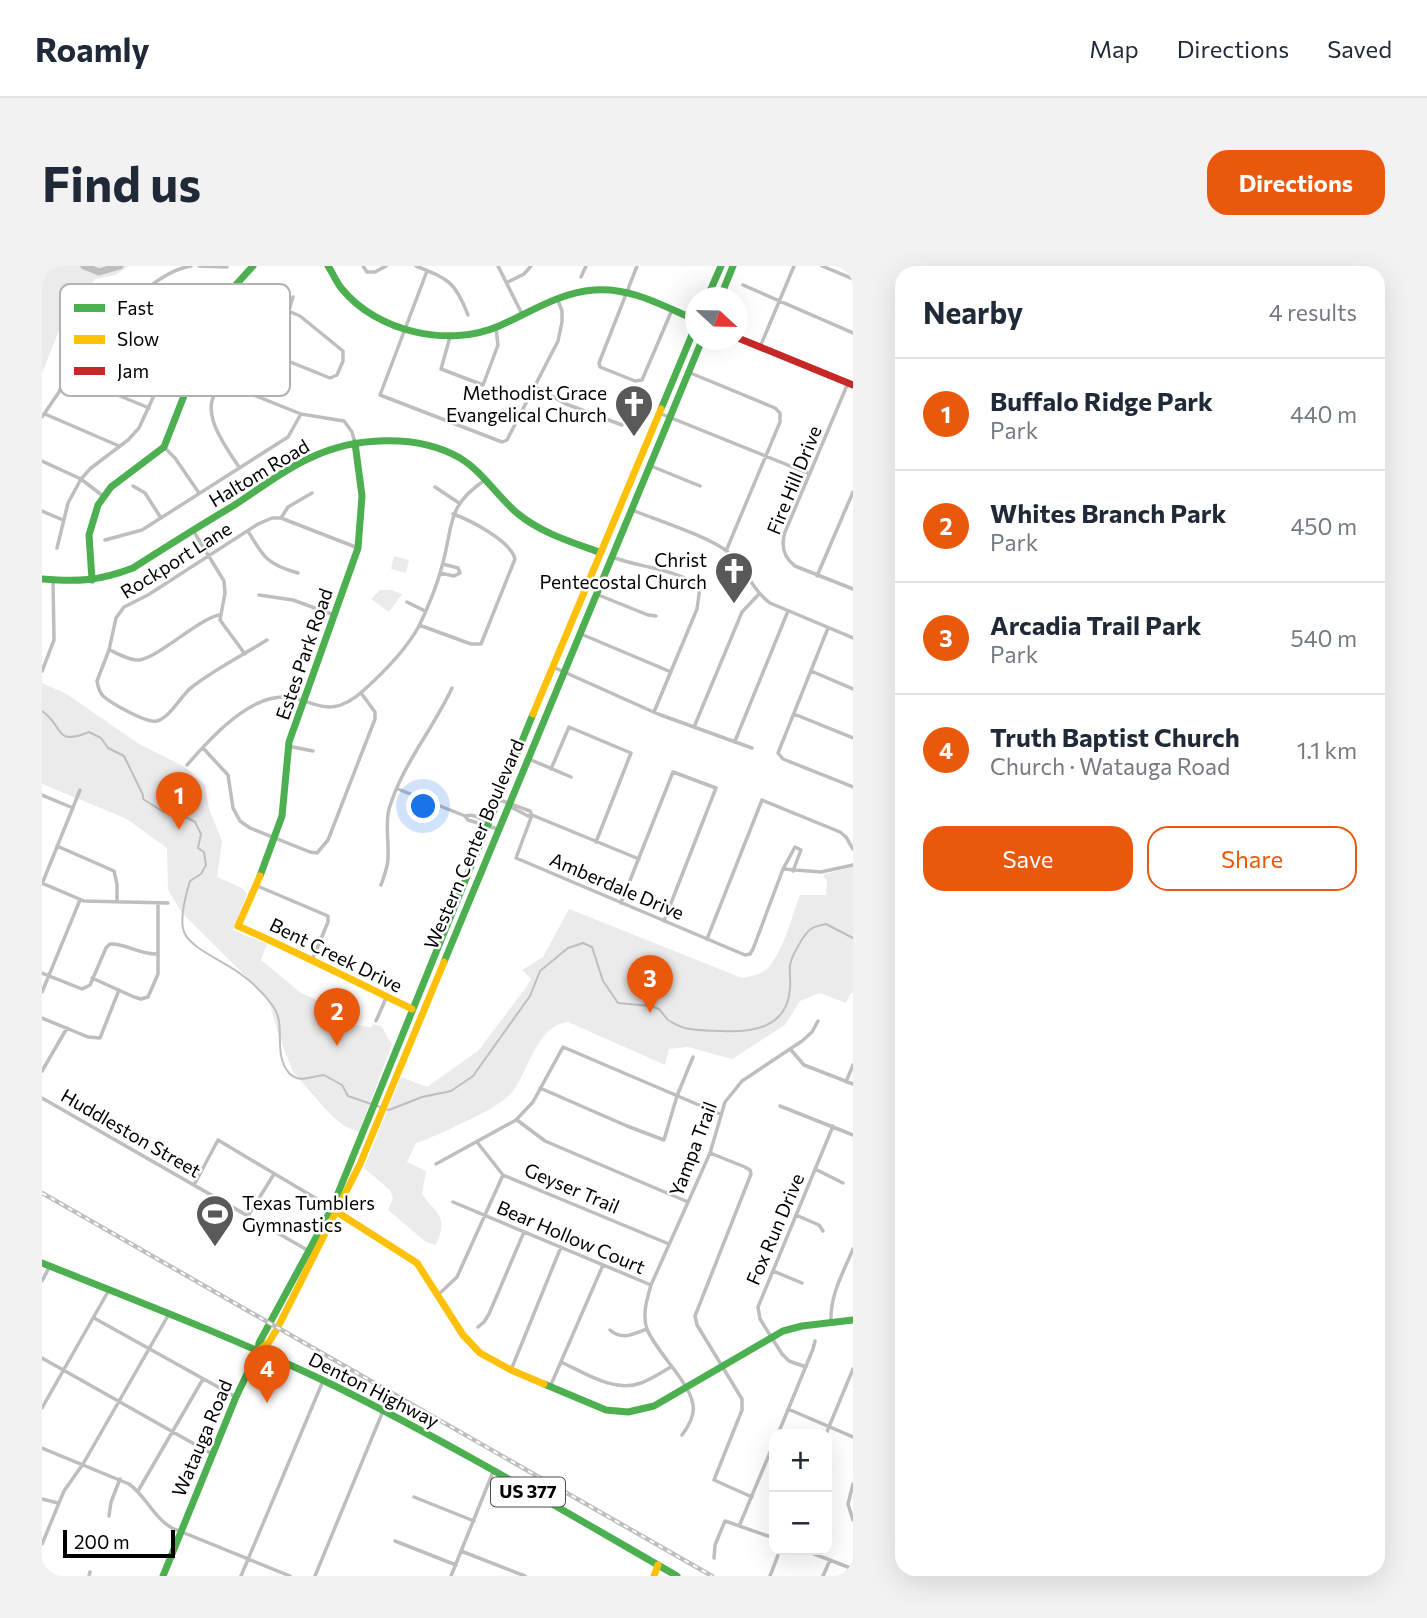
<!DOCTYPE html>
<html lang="en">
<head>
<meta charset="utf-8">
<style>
	:root { --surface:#fff; --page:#f2f2f3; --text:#1f2937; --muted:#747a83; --line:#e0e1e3; --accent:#ea580c }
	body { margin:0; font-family:Commissioner,sans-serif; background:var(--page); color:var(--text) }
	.controls { position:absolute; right:21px; bottom:21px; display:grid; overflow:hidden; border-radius:14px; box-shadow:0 7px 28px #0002 }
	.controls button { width:63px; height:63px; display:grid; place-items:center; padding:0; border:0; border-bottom:2px solid var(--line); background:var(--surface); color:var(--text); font:35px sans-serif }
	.compass { position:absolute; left:643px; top:21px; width:63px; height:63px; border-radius:50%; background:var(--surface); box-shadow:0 7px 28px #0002; rotate:112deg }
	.scale { position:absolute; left:21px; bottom:18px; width:112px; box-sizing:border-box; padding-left:7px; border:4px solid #000; border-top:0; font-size:19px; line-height:24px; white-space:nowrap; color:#000; -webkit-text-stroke:5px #fff; paint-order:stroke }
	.you { position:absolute; left:382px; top:541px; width:24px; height:24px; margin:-18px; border:5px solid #fff; border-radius:50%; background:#1a73e8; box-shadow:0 0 0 10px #1a73e833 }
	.badge { display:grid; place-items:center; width:46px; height:46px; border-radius:50%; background:var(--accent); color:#fff; font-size:23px; font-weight:700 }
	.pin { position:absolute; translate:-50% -58px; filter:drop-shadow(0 2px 4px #0008) }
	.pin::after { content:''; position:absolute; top:37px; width:24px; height:21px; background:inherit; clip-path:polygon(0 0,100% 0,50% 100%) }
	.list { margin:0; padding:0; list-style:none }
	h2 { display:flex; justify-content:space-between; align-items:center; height:91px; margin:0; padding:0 28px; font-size:30px }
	h2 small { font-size:23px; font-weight:400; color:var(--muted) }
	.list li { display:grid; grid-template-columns:46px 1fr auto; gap:21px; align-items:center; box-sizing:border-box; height:112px; padding:0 28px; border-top:2px solid var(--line) }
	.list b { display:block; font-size:26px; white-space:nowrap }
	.list p { margin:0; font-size:23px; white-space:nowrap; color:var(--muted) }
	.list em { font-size:23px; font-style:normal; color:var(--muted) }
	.actions { display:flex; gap:14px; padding:21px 28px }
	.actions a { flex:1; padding:16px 0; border:2px solid var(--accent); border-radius:21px; text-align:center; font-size:24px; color:var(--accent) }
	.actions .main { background:var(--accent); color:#fff }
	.map { position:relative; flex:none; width:811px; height:1310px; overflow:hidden; border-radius:21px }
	header { display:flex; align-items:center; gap:42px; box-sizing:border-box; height:98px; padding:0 35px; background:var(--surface); border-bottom:2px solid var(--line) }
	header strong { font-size:33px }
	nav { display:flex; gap:38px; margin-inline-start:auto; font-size:24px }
	.intro { display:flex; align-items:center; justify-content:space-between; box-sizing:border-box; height:168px; padding:0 42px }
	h1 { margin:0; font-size:49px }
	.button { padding:18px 32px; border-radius:21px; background:var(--accent); color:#fff; font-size:24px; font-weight:700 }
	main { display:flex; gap:42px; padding:0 42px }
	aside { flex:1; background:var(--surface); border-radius:21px; box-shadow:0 7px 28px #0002 }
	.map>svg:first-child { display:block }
	.green { fill:#ebebeb }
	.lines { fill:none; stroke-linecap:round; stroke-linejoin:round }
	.stream { stroke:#bebebe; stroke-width:2 }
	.river { stroke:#bebebe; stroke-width:7 }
	.street { stroke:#bebebe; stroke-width:3.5 }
	.fast { stroke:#4caf50; stroke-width:7 }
	.slow { stroke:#ffc107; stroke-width:7 }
	.jam { stroke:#c62828; stroke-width:7 }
	.rail-casing { stroke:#bebebe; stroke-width:4.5 }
	.rail { stroke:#fff; stroke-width:2; stroke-dasharray:5; stroke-linecap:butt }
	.labels { text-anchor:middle; stroke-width:5; stroke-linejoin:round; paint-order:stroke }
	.shield { fill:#fff; stroke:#4c4c4c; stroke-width:2 }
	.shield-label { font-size:18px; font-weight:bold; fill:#000 }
	.poi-label { font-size:19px; fill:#000; stroke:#fff; text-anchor:end }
	.street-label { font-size:19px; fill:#000; stroke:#fff }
	.key { fill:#fff; stroke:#b2b2b2; stroke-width:2 }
	.key-label { font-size:19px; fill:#000 }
</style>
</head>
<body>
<header>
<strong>Roamly</strong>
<nav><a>Map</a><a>Directions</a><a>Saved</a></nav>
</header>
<div class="intro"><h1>Find us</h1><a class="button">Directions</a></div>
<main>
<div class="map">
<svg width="811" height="1310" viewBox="0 0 811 1310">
	<rect width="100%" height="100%" fill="#fff"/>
	<path class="green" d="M0,0H87L73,9L53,13L43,28L28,37L0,107Z
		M352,290L367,294L364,307L349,303Z
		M338,324H349L360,328L347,346L329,333Z
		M0,417L23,427L97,478L143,501L163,519L167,543L180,575L175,611L200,622L205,628L191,664L225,678L219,694L259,727L300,745L296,756C308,761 317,757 329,762L331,758L339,760L350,778L317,866L302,860L288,848L251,806L236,767L226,732L140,647L126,624L125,582L83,552L0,518Z
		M811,601V727H809L804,737L778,727L758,735L743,759L690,793L646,781L627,783L623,799L526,756C495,759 487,804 471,825C459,842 407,863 386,873L374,877L365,896L384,905L380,928C397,951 406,950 394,979L384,976L346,944L351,932L348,924L322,902L359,811L385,821L436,785L485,720L489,713L480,704L501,691L527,643L700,712C709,710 719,709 726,702C742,684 749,652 758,629H784L785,614L781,611L783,608Z"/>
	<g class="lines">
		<path class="stream" d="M0,445C22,459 11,481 47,466L59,472L66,482L82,490L101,529V533L120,545L142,550L153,556L159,568L156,582L162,586L164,599L159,608L148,615C144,628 136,655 143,668C151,684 186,697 200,709C211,717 223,729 231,740C245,759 230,787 247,807C257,818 270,810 282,809L300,819L306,830L338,841
			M628,755C644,766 661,764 680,765C711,767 746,761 748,722C749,714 747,707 748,700C748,693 762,667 769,663C773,660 780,659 784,658L811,672
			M343,843L347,844L380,831L409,825L431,810L488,730L498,705L526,682L541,677L550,681L561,715L576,737L609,740L617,743L626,754"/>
		<path class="river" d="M42,0L57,6L78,0"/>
		<path class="street" d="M157,0L185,1
			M321,0L325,6H333L344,0
			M374,0C406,13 413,15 426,49
			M456,0L480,48
			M595,0L557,97L558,101L593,115L600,114L630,44
			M780,0L811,13
			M385,5L338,129L460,176L465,174L516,75L520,56V45L515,32
			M539,11L544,0
			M466,16L482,8L489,0
			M701,19L811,67
			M106,23L117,38L132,49L288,112L295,109L301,95V85L258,50L191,22
			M78,43C99,28 123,4 149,0
			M247,44L251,31
			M408,71L399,103L441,119L456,79L454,62
			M718,81L752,0
			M646,106L733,142L738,147V156L684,285
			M25,108L107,142
			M806,117L743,266C739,279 741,291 753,300L811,323
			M492,120L524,138L580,159
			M617,147L768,208
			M3,148L77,180
			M0,151L17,126L42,65L55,67L123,98L121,110L97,162L86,174L49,202L39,213L26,237L15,282
			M123,182L133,192L157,227
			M0,195L39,213L61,230
			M609,200L658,220
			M197,201C183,180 150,137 184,118L259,148L302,155L310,166L313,177
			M91,220L103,227L119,252
			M393,221L417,237
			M590,244C615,254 668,271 686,286C703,301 710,324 728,337L811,372
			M0,245L21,254
			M239,252L246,241L270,227
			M206,265C221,291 226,299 256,307
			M152,266L182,315L183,327L178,354L203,388
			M63,274L100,264L246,171L259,148
			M570,291C599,302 632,302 658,321L655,343L612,446
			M398,307L412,310L418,307L416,302L401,298
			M775,310L811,226
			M554,328L606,349L614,350
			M217,329L251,334L292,349
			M365,336L383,345
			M377,359L429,378H439L473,293C469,275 428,254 411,248
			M786,362L736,487L741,493L811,521
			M539,368L629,406
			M225,374C201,389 173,403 150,421C139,429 129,451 115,455C105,458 69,437 61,430C57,426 56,421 55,415L67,384L74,352L82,341L106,329L216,258L230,252H239L316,282
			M68,384C76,388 85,393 94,394C112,396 154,354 177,349
			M511,401L616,448L710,482
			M0,405L12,374L11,314
			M769,405L811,423
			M752,448L811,472
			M652,461L700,346L717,328
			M693,475L746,345
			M246,480L271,485
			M161,482L186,509L191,542L198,555L208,562L268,586L275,587L286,574L333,453V446L319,427
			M487,493L529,511
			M145,499C166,475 199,438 232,432C268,425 282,461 322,424C342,406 364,384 377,360C386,341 395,320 400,300C412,259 403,241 443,214
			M509,503L527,461L589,487L554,576
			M356,523L423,550L426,554L456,563
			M0,529L31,542
			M455,533L488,545L490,549
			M467,540L486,550L490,549L597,593
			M490,549L474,592L703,689L708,688L711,683L741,603L753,581L759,584L751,605
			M423,550C431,548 438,551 442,557
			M15,580L72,605L75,618V635
			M741,603L779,606L811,599
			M0,617L42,635L126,637
			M0,618L38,524
			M213,619L286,650V656L271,692
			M339,619C342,610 346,601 346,592C347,576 343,559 347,543C360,499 391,463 410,422
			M579,637L631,506L674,522L622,655
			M665,673L720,534L798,566L804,571L811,583
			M0,707L40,723L48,719L64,682L68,678C84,677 98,689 116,688
			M50,712L92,731L99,733L106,731L116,708V637
			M0,726L38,634
			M0,752L46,771L58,772L77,724
			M334,755L344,732
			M749,784L762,799L811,818
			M0,805L25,762
			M804,816L811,799
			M498,822L585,860L622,874L635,830L651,791
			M0,832L274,989
			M738,840L811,869
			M475,854L503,875L646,936
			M435,876L461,909L627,978
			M668,887L703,901L708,904L709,908L653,1050L655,1059L700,1133V1144L672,1214L710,1231
			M394,898L474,854L491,836L521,781L678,848
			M773,903L801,917
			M152,919L176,874L290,942
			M411,936L609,1019
			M754,949L777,959L781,965
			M206,950L232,908
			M731,1005L760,1017
			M0,1015L8,1000
			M397,1028L415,1011L461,909
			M52,1052L194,1131
			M789,1055C788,1029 801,1007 811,983
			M436,1061L442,1056L447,1048L482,966
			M568,1064C581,1075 591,1068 605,1063
			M0,1092L170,1188
			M519,1096C543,1107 572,1127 599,1117C610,1113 620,1106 629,1101
			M764,1101L747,1095L740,1088L718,1053L716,1041L791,860
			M469,1104L519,981
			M508,1121L561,999
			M0,1142L67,1024
			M746,1143L811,1171
			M736,1168L771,1083L773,1075
			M784,1168L811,1103
			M640,1169C646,1161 653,1150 651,1139C648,1116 614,1086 605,1063C600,1049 605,1033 609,1019L668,887L683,836L700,815L760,775L770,766L776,755
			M0,1182L87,1218C104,1230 111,1251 130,1262L248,1310
			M811,1218L806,1238L811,1254
			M96,1225L161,1113
			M372,1231L432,1255
			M0,1233L16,1237
			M67,1250L69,1236L78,1213
			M698,1258L732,1177
			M353,1275L414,1299
			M0,1278L22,1225L41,1198L127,1048
			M762,1284L811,1303
			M419,1285L483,1310
			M672,1292L673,1279L683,1255L732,1272
			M47,1310L48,1306
			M199,1310L281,1115
			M273,1310L341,1145
			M409,1310L451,1206
			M728,1310L738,1284
			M781,1310L788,1294"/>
		<path class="fast" d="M286,0C291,7 294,16 300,23C335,66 407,82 457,60C489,46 516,27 552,24C589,21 621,40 654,54
			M665,32L679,0
			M678,32L691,0
			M619,143L654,59
			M0,313C36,316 57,315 91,302C124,281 157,260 191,240C216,224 241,204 268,192C311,171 375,167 418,192C441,206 455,230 475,247C499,267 529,276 557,286
			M50,314L47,269L56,239L69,221L122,181L168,63L191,22L211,0
			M218,610L240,550L247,476L316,282L320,230L313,177
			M402,696L660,74
			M0,997C98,1036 197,1074 293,1120C410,1178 522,1245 635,1310
			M502,1118L564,1144L586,1146L612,1140L741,1065L760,1060L811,1054
			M121,1310L194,1131L216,1085L217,1077L290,942L491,448"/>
		<path class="slow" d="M491,448L619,143
			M218,610L196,660C255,686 312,715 370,743
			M295,946L375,997L421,1069L438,1087L469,1104L502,1118
			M216,1085L227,1076L235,1063L318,898L402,696
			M612,1310L616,1299"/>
		<path class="jam" d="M696,72L811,119"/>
		<defs>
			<path id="rail" d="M0,927L670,1310"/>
		</defs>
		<use href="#rail" class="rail-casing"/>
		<use href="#rail" class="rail"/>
	</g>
	<defs>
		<symbol id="church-pin" viewBox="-11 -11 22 30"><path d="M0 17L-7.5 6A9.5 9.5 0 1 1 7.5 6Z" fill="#595959" stroke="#fff"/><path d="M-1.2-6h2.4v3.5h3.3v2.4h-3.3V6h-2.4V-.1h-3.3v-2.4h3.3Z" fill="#fff"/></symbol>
		<symbol id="stadium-pin" viewBox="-11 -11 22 30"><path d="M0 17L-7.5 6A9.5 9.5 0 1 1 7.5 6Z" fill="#595959" stroke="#fff"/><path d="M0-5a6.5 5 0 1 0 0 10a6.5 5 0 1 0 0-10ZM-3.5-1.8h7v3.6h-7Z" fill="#fff"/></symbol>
	</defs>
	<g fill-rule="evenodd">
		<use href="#church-pin" x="570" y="116" width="44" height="60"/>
		<use href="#church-pin" x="670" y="283" width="44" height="60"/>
		<use href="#stadium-pin" x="151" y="926" width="44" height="60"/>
	</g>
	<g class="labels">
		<rect class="shield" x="449" y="1211.5" width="74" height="29" rx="5"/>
		<g class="shield-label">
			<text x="486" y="1232">US 377</text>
		</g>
		<g class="poi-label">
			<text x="565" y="134">Methodist Grace<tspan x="565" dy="22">Evangelical Church</tspan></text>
			<text x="665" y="301">Christ<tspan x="665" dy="22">Pentecostal Church</tspan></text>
			<text x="200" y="944" text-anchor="start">Texas Tumblers<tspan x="200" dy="22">Gymnastics</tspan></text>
		</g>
		<g class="street-label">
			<text transform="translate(217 207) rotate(-31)" y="7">Haltom Road</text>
			<text transform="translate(752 214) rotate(-68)" y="7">Fire Hill Drive</text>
			<text transform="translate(134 294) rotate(-32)" y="7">Rockport Lane</text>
			<text transform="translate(262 388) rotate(-71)" y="7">Estes Park Road</text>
			<text transform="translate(432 578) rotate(-67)" y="7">Western Center Boulevard</text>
			<text transform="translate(575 620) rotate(23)" y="7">Amberdale Drive</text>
			<text transform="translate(294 689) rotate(26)" y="7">Bent Creek Drive</text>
			<text transform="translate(89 867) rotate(30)" y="7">Huddleston Street</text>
			<text transform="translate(651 883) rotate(-69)" y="7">Yampa Trail</text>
			<text transform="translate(530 922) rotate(23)" y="7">Geyser Trail</text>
			<text transform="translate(733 963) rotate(-67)" y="7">Fox Run Drive</text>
			<text transform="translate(529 971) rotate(23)" y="7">Bear Hollow Court</text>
			<text transform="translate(332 1124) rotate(27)" y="7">Denton Highway</text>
			<text transform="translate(160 1172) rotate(-67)" y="7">Watauga Road</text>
		</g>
	</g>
	<rect x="18" y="18" width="230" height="112" rx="10" class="key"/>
	<rect x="32" y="38" width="31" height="8" fill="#4caf50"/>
	<rect x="32" y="69" width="31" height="9" fill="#ffc107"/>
	<rect x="32" y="101" width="31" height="8" fill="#c62828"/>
	<g class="key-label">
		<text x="75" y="49">Fast</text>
		<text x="75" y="80">Slow</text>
		<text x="75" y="112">Jam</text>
	</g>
</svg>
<div class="controls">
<button>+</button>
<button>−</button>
</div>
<svg class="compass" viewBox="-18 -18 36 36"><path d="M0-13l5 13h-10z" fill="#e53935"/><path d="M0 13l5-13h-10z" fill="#747a83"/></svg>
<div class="scale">200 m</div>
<div class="you"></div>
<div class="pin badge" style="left:137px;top:564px">1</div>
<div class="pin badge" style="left:295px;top:780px">2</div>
<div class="pin badge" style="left:608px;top:747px">3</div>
<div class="pin badge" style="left:225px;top:1137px">4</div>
</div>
<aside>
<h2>Nearby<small>4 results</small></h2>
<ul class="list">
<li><span class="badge">1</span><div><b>Buffalo Ridge Park</b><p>Park</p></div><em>440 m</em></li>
<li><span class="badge">2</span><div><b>Whites Branch Park</b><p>Park</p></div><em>450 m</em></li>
<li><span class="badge">3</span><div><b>Arcadia Trail Park</b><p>Park</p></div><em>540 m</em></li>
<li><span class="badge">4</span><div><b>Truth Baptist Church</b><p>Church · Watauga Road</p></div><em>1.1 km</em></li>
</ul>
<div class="actions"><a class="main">Save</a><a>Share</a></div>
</aside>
</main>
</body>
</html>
